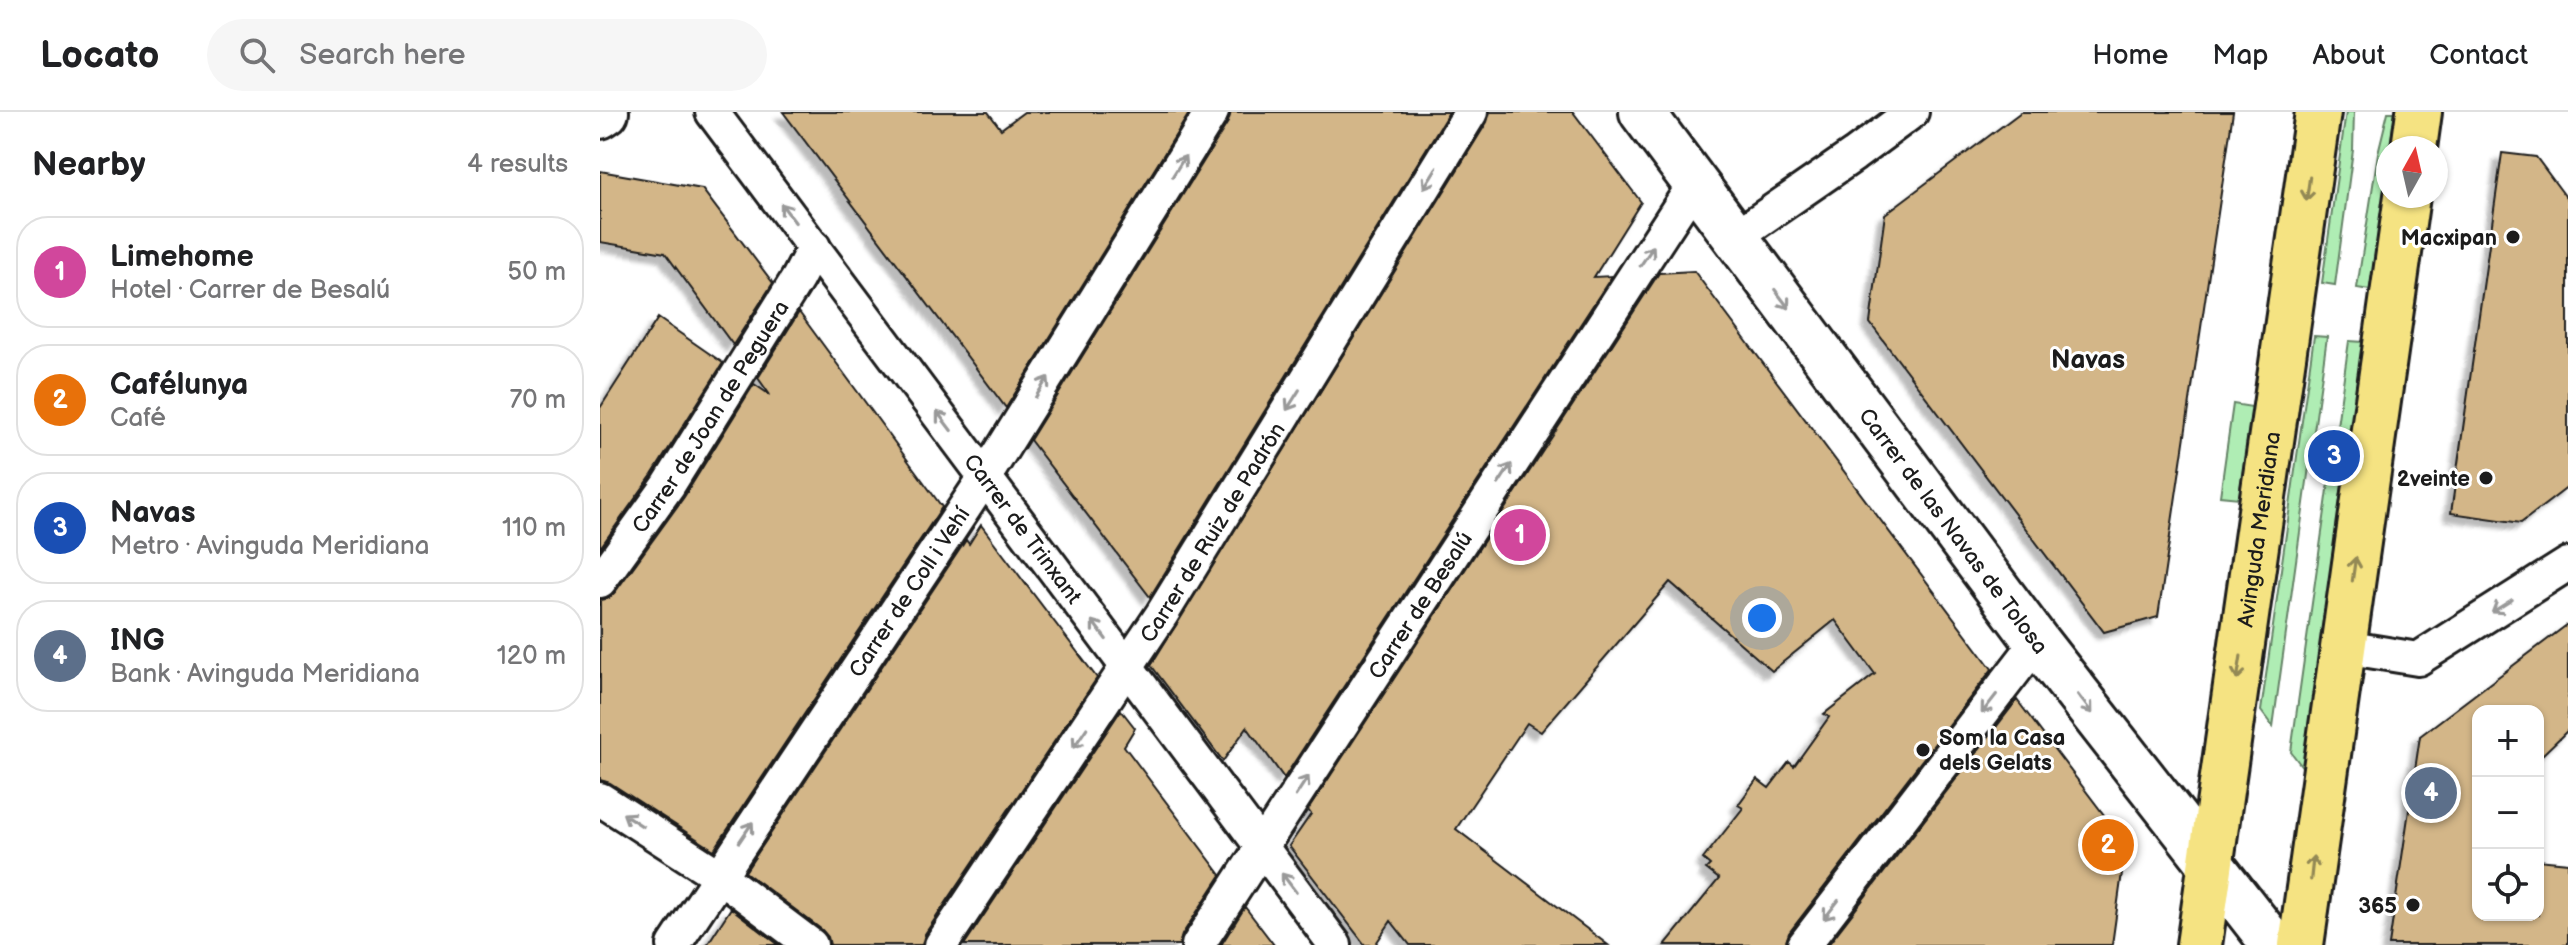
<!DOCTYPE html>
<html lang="en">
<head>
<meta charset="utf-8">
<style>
	:root { --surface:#fff; --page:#f6f6f6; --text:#202124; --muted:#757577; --line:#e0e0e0; --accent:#0f766e }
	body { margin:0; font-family:"Balsamiq Sans",sans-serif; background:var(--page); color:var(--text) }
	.controls { position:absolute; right:24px; bottom:24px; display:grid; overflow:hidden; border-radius:16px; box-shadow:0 2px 6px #0004 }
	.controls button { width:72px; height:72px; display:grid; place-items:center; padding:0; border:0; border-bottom:2px solid var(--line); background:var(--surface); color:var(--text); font:40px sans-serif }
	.compass { position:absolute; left:1776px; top:24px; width:72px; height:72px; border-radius:50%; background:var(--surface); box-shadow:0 2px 6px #0004; rotate:8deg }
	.you { position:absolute; left:1162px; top:506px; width:28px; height:28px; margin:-20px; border:6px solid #fff; border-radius:50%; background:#1a73e8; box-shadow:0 0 0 12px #1a73e833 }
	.badge { display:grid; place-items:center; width:52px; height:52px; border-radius:50%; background:var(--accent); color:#fff; font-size:26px; font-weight:700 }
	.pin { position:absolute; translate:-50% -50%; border:4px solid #fff; box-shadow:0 2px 8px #0006 }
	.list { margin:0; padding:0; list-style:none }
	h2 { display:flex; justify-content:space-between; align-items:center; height:104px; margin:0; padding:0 32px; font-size:34px }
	h2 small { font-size:26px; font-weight:400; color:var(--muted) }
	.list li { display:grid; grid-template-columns:52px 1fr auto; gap:24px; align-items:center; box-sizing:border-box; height:112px; margin:0 16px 16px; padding:0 16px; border:2px solid var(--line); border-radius:32px }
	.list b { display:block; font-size:30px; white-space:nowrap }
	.list p { margin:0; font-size:26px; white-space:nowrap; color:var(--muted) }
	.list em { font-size:26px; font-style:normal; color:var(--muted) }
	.icon { flex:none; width:44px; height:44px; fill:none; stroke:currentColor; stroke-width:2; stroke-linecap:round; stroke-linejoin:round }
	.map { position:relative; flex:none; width:1968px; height:833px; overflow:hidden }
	header { display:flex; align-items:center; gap:48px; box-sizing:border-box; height:112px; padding:0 40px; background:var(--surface); border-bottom:2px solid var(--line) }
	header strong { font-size:38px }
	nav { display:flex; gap:44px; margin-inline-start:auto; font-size:28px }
	.search { width:560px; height:72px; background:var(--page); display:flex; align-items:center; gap:20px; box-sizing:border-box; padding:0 28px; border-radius:44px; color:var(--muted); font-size:30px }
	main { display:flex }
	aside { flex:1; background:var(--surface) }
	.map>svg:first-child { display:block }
	.grass { fill:#afedb4; stroke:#668468; stroke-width:2 }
	.building { fill:#d3b688; stroke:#1c1c1c; stroke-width:2; filter:url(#shadow) }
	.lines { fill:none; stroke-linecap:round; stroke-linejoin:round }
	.street-casing { stroke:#1c1c1c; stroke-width:38 }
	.secondary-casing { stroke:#1c1c1c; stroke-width:50 }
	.primary-casing { stroke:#1c1c1c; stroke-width:50 }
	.street { stroke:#fff; stroke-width:32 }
	.secondary { stroke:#fff; stroke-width:44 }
	.primary { stroke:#f5e382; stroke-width:44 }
	.oneway { stroke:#999 }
	.oneway2 { stroke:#938954 }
	.poi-dot { fill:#1c1c1c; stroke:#fff; stroke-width:3 }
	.labels { text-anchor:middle; stroke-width:6; stroke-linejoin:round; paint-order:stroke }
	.poi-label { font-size:22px; font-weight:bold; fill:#1c1c1c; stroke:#fff; text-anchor:end }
	.street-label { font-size:22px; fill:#1c1c1c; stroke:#fff }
	.quarter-label { font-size:26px; font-weight:bold; fill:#1c1c1c; stroke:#fff }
</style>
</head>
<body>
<header>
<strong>Locato</strong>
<div class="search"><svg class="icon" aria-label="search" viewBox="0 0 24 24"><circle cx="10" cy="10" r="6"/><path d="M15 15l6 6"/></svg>Search here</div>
<nav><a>Home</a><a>Map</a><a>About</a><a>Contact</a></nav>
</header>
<main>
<aside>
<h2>Nearby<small>4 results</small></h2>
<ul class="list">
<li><span class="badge" style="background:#d1479c">1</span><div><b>Limehome</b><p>Hotel · Carrer de Besalú</p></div><em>50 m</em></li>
<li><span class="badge" style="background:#e8710a">2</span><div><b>Cafélunya</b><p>Café</p></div><em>70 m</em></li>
<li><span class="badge" style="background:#1a4fb4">3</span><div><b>Navas</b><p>Metro · Avinguda Meridiana</p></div><em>110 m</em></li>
<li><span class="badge" style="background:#5c6f8a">4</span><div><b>ING</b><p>Bank · Avinguda Meridiana</p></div><em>120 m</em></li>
</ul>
</aside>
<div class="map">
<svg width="1968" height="833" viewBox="0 0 1968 833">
	<defs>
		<filter id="shadow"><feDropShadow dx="-7" dy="7" stdDeviation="2" flood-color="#0004"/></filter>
	</defs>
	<rect width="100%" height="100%" fill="#fff"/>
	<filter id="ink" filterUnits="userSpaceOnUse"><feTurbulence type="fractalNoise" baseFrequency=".0125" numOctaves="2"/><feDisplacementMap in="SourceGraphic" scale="16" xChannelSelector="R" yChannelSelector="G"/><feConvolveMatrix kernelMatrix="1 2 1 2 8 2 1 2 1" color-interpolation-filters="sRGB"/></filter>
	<g filter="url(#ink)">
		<path class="grass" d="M1746,0H1754L1753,38L1735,173L1722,171Z
			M1788,0H1795L1790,36H1788V53L1770,178L1757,176L1778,41Z
			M1714,224L1727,225L1673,615L1661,599Z
			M1749,229L1763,230L1703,656L1691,640Z
			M1633,292L1652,295L1639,386L1620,384Z"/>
		<path class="building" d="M183,0H388L401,17L424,0H590L406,296Z
			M631,0H849L550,485L430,328L628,10Z
			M890,0H973L1035,82L1041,90L994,165L1012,164L684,666L647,615L623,649L551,553L887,10Z
			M1421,0H1633L1558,505L1504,520L1270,211L1285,102Z
			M1902,41L1936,45L1968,88V375L1921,411L1851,401Z
			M0,59L102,77L173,171L133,233L65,141L0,130Z
			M1094,159L1392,557L1189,821L1185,833H1065L1119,767L1106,757L1110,753L1103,747L1143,696L1138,693L1157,667L1169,676L1189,650L1194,654L1229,605L1224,602L1275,562L1235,508L1172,559L1070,470L941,620L927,611L856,717L1008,833H810L791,809L775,833H765L689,734L711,702L708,698L1059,161Z
			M199,200L342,395L114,738L10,671L0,668V488L9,486L15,480L84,385L154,272L170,283L158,266Z
			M58,206L123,251L52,363L0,436V296Z
			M381,413L497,566L325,822L322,833H230L228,825L222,818L145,760L366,428L369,432Z
			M1968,512V618L1938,647V599H1878V803H1938V748L1968,751V833H1789L1820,624Z
			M1417,588L1526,732L1512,833H1228Z
			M521,598L535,616L524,634L621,763L582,823L579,833H364Z
			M645,795L674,833H621Z
			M131,796L179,833H107Z"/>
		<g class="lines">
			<defs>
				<g id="street">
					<path id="s1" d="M112,0L735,833"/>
					<path d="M1135,125L1254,43L1312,0"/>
					<path id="s2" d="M0,469L68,374L198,166L214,135"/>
					<path d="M1744,535L1818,547L1968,452"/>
					<path d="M0,687L118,763L211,833"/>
					<path id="s3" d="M74,833L385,365L612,0"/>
					<path id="s4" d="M341,833L562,502L871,0"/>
					<path id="s5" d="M598,833L1095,71"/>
					<path d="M1204,833L1437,530"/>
				</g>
				<g id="secondary">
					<path id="s6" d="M1042,0L1437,530L1674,833"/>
					<path d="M0,4L6,0"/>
				</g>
				<g id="primary">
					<path d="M1814,36L1819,0"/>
					<path id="s7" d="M1599,833L1718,0"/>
					<path d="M1701,833L1807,84"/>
				</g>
			</defs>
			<use href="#street" class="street-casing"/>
			<use href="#secondary" class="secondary-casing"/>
			<use href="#primary" class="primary-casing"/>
			<use href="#street" class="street"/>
			<use href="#secondary" class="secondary"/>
			<use href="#primary" class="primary"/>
		</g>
		<defs><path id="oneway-shaft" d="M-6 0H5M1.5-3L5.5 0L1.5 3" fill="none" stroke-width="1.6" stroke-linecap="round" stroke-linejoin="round" transform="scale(2)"/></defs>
		<g class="oneway">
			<use href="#oneway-shaft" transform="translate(579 54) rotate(-58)"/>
			<use href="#oneway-shaft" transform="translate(830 66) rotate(122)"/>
			<use href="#oneway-shaft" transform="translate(188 101) rotate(-127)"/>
			<use href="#oneway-shaft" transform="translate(1047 144) rotate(-56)"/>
			<use href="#oneway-shaft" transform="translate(1182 187) rotate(53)"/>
			<use href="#oneway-shaft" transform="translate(442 275) rotate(-58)"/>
			<use href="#oneway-shaft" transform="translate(693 288) rotate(122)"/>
			<use href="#oneway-shaft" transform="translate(344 309) rotate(-127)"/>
			<use href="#oneway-shaft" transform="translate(905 362) rotate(-57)"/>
			<use href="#oneway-shaft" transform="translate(1902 494) rotate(148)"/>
			<use href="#oneway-shaft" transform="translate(499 518) rotate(-127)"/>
			<use href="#oneway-shaft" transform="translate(1389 592) rotate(128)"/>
			<use href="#oneway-shaft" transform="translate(1485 592) rotate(52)"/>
			<use href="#oneway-shaft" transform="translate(480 626) rotate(124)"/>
			<use href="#oneway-shaft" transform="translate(702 674) rotate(-57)"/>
			<use href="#oneway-shaft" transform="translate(33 708) rotate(-147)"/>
			<use href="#oneway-shaft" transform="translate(146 720) rotate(-56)"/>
			<use href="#oneway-shaft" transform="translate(689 771) rotate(-127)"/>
			<use href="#oneway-shaft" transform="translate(1231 798) rotate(128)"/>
		</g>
		<g class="oneway2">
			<use href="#oneway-shaft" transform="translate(1708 77) rotate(98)"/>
			<use href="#oneway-shaft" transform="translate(1754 457) rotate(-82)"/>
			<use href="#oneway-shaft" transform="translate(1639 556) rotate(99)"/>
			<use href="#oneway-shaft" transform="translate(1712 756) rotate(-84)"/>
		</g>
	</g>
	<g class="poi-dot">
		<circle cx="1913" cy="125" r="8"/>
		<circle cx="1886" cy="366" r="8"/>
		<circle cx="1323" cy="638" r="8"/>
		<circle cx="1813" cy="793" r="8"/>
	</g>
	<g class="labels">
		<g class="poi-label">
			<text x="1897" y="133">Macxipan</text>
			<text x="1870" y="374">2veinte</text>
			<text x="1339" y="633" text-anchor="start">Som la Casa<tspan x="1339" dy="25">dels Gelats</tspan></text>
			<text x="1797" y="801">365</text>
		</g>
		<g class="street-label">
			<text dy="8" stroke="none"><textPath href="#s2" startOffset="198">Carrer de Joan de Peguera</textPath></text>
			<text dy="8" stroke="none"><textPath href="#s1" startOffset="520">Carrer de Trinxant</textPath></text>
			<text dy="8" stroke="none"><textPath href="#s7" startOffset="420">Avinguda Meridiana</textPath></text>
			<text dy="8" stroke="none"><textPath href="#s6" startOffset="522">Carrer de las Navas de Tolosa</textPath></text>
			<text dy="8" stroke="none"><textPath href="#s4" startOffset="494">Carrer de Ruiz de Padrón</textPath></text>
			<text dy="8" stroke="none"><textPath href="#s3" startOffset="424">Carrer de Coll i Vehí</textPath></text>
			<text dy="8" stroke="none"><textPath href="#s5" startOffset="406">Carrer de Besalú</textPath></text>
		</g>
		<g class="quarter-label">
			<text x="1488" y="256">Navas</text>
		</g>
	</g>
</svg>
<div class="controls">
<button>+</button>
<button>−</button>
<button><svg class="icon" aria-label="locate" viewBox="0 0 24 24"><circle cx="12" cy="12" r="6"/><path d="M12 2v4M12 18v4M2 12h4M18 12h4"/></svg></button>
</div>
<svg class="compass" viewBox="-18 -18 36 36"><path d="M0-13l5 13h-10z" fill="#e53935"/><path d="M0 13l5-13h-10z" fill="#757577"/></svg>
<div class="you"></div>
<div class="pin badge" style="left:920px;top:423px;background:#d1479c">1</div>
<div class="pin badge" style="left:1508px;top:733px;background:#e8710a">2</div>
<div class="pin badge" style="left:1734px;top:344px;background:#1a4fb4">3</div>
<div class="pin badge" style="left:1831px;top:681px;background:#5c6f8a">4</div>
</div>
</main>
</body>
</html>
